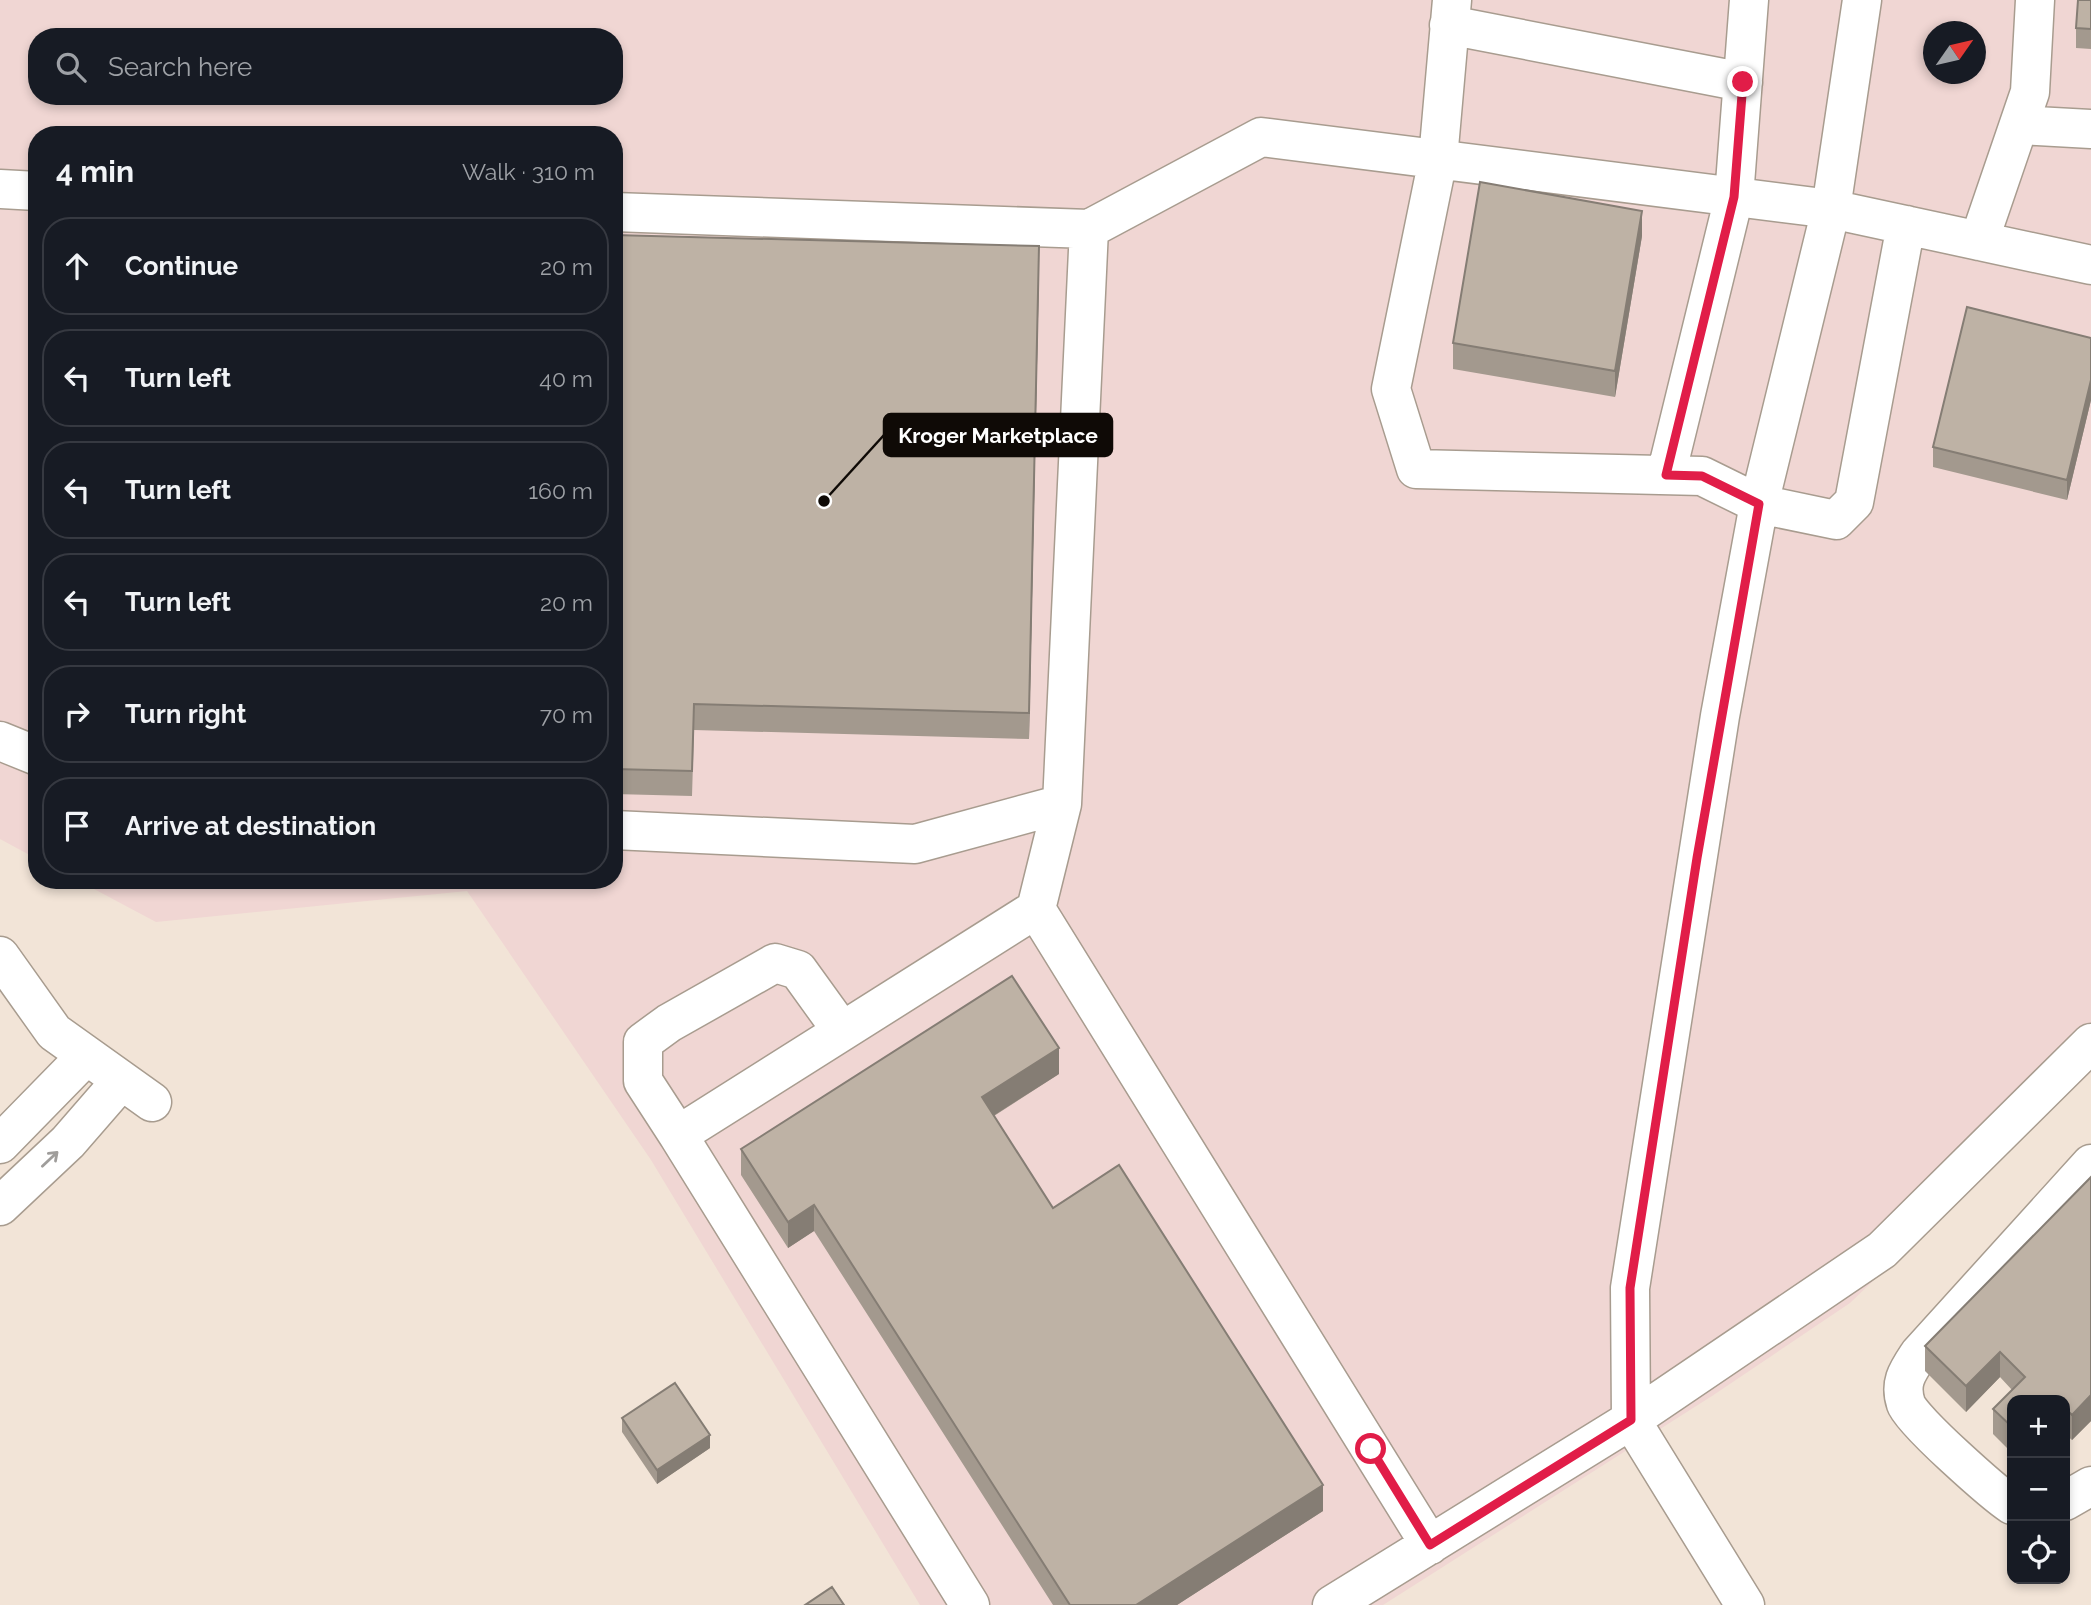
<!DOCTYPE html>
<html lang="en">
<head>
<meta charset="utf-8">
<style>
	:root { --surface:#171b24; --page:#242831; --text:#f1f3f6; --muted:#9ea1a6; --line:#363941 }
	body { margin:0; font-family:Raleway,sans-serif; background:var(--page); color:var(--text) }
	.controls { position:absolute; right:21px; bottom:21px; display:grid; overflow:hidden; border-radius:14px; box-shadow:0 4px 10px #0003 }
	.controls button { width:63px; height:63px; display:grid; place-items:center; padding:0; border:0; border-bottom:2px solid var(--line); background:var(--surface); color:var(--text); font:35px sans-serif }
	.compass { position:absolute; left:1923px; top:21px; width:63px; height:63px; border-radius:50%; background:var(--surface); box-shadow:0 4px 10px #0003; rotate:56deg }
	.stop { position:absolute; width:21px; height:21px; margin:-16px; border:5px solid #e11d48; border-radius:50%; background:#fff }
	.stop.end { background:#e11d48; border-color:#fff; box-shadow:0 2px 7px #0008 }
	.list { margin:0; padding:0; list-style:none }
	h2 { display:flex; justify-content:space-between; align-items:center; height:91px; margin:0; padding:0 28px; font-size:30px }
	h2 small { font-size:23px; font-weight:400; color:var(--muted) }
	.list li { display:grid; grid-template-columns:46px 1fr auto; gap:21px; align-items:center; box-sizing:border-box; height:98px; margin:0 14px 14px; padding:0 14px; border:2px solid var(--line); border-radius:28px }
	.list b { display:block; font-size:26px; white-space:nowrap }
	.list em { font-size:23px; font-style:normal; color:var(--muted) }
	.icon { flex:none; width:38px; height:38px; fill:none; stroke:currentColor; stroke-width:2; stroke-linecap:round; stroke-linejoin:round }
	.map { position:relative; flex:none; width:2091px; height:1605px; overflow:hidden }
	.search { position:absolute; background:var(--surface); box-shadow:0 4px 10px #0003; left:28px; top:28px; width:595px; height:77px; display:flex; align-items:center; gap:18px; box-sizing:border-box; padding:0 24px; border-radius:28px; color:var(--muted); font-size:26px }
	.panel { position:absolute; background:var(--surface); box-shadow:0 4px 10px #0003; left:28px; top:126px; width:595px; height:763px; border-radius:28px }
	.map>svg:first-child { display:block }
	.commercial { fill:#f0d6d3; fill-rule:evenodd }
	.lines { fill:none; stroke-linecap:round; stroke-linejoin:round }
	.minor-casing { stroke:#a89c8f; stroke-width:41 }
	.minor { stroke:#fff; stroke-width:38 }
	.wall { fill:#a3998e }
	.shaded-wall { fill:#857d74 }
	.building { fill:#beb2a5; stroke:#857d74; stroke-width:2 }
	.oneway { stroke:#9f9d9b }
	.route { stroke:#e11d48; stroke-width:9 }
	.leader { fill:none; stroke:#0f0a06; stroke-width:2.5 }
	.callout-dot { fill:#0f0a06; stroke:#fff; stroke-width:2.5 }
	.callout { fill:#0f0a06; stroke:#0f0a06; stroke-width:2.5 }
	.callout-label { font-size:21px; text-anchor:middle; font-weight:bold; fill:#fff }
</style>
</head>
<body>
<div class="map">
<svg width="2091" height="1605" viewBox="0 0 2091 1605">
	<rect width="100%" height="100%" fill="#f2e4d7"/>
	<path class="commercial" d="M0,0H2091V1072L1850,1303L1712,1396L1383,1605H920L651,1160L467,891L156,922L77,880H614V135H37V859L0,839ZM1934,32H1976V74H1934ZM37,37H614V96H37Z"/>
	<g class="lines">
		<defs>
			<path id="minor" d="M1452,0L1438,159L1391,389L1416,469L1702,476L1759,504L1836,520L1854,502L1906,225
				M1449,25L1743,82
				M2019,125L2091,129
				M0,189L37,191
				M614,212L1089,229
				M1979,241L2030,92L2035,0
				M1666,475L1734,197L1749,0
				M0,741L37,756
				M1062,804L1036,909L1430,1545
				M614,830L915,844L1062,804L1089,229L1261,137L1831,209L2091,265
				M0,956L54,1032L152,1102
				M678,1135L643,1081V1042L669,1023L775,963L798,970L842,1031
				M0,1144L86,1056
				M0,1206L68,1142L121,1081
				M2065,1501L2091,1486
				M2012,1505C1995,1494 1911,1420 1906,1404C1899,1383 1907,1372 1919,1354L2091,1164
				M970,1605L678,1135L1036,909
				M1332,1605L1631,1420L1882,1250L2091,1043
				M1745,1605L1631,1420L1630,1288L1720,716L1759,504L1831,209L1862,0"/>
		</defs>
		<use href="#minor" class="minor-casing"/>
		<use href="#minor" class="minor"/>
	</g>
	<path class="wall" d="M2091,0V49L2076,48V28Z
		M614,235L1039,272L1029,739L694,730L692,796L614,794Z
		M1642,236L1615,397L1453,369V343Z
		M2091,338V400L2067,500L1933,467V447Z
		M1059,1074L994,1116L1053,1208L1323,1511L1177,1605H1053L814,1231L788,1248L741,1175V1149Z
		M2091,1177V1421L2072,1440L2065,1434V1400H2012V1453L1993,1434V1409L2012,1390L2000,1377L1966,1412L1925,1371V1346Z
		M622,1418L710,1448L657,1484L622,1432Z"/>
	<path class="shaded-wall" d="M1642,211V236L1615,397V371Z
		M1039,246V272L1029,739V713Z
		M2091,380V400L2067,500V480Z
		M1059,1048V1074L982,1123V1097Z
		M814,1205V1231L788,1248V1222Z
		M2000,1352V1377L1966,1412V1386Z
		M2091,1395V1421L2072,1440V1415Z
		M710,1435V1448L657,1484V1470Z
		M1323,1485V1511L1177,1605H1136Z"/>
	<path class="building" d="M2078,0H2091V29L2076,28Z
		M1480,182L1642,211L1615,371L1453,343Z
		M614,235L1039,246L1029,713L694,704L692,771L614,769Z
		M1967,307L2091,338V380L2067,480L1933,447Z
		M1012,976L1059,1048L982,1097L1053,1208L1119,1165L1323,1485L1136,1605H1070L814,1205L788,1222L741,1149Z
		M2091,1177V1395L2072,1415L2065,1408V1400H2012V1427L1993,1409L2025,1377L2000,1352L1966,1386L1925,1346Z
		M675,1383L710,1435L657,1470L622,1418Z
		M832,1587L844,1605H805Z"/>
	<defs><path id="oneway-shaft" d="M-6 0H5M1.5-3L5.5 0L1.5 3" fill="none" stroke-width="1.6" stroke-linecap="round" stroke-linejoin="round" transform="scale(1.75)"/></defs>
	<use class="oneway" href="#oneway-shaft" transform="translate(50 1159) rotate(-43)"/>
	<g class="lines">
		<path class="route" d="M1371,1449L1430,1545L1631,1420L1630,1288L1697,858L1759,504L1702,476L1666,475L1734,197L1743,82"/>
	</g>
	<path class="leader" d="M824 501L884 435"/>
	<circle class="callout-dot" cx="824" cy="501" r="7"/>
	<rect class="callout" x="884" y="414" width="228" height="42" rx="7"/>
	<g class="callout-label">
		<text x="998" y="443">Kroger Marketplace</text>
	</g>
</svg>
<div class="controls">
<button>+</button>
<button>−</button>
<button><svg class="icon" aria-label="locate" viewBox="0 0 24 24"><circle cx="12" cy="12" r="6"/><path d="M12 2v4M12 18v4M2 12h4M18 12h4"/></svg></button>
</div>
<svg class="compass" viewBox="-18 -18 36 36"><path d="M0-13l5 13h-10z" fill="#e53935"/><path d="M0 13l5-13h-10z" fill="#9ea1a6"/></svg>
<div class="stop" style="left:1371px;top:1449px"></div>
<div class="stop end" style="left:1743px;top:82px"></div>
<div class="search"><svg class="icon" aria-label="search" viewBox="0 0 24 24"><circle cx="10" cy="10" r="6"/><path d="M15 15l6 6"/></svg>Search here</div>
<section class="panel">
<h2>4 min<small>Walk · 310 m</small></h2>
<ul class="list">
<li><svg class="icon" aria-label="ahead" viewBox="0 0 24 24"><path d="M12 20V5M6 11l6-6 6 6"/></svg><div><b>Continue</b></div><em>20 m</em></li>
<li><svg class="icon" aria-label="left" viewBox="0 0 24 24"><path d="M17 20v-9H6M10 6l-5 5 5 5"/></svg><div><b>Turn left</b></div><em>40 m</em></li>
<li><svg class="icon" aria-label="left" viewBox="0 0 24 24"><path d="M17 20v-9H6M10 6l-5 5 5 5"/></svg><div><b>Turn left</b></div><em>160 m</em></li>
<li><svg class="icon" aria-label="left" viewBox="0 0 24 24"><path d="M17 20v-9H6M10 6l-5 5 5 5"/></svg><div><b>Turn left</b></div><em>20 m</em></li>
<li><svg class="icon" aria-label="right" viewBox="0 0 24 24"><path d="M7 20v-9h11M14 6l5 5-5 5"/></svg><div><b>Turn right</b></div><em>70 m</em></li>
<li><svg class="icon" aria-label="arrive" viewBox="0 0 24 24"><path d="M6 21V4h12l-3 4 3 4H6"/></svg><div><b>Arrive at destination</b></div></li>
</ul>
</section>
</div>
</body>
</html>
